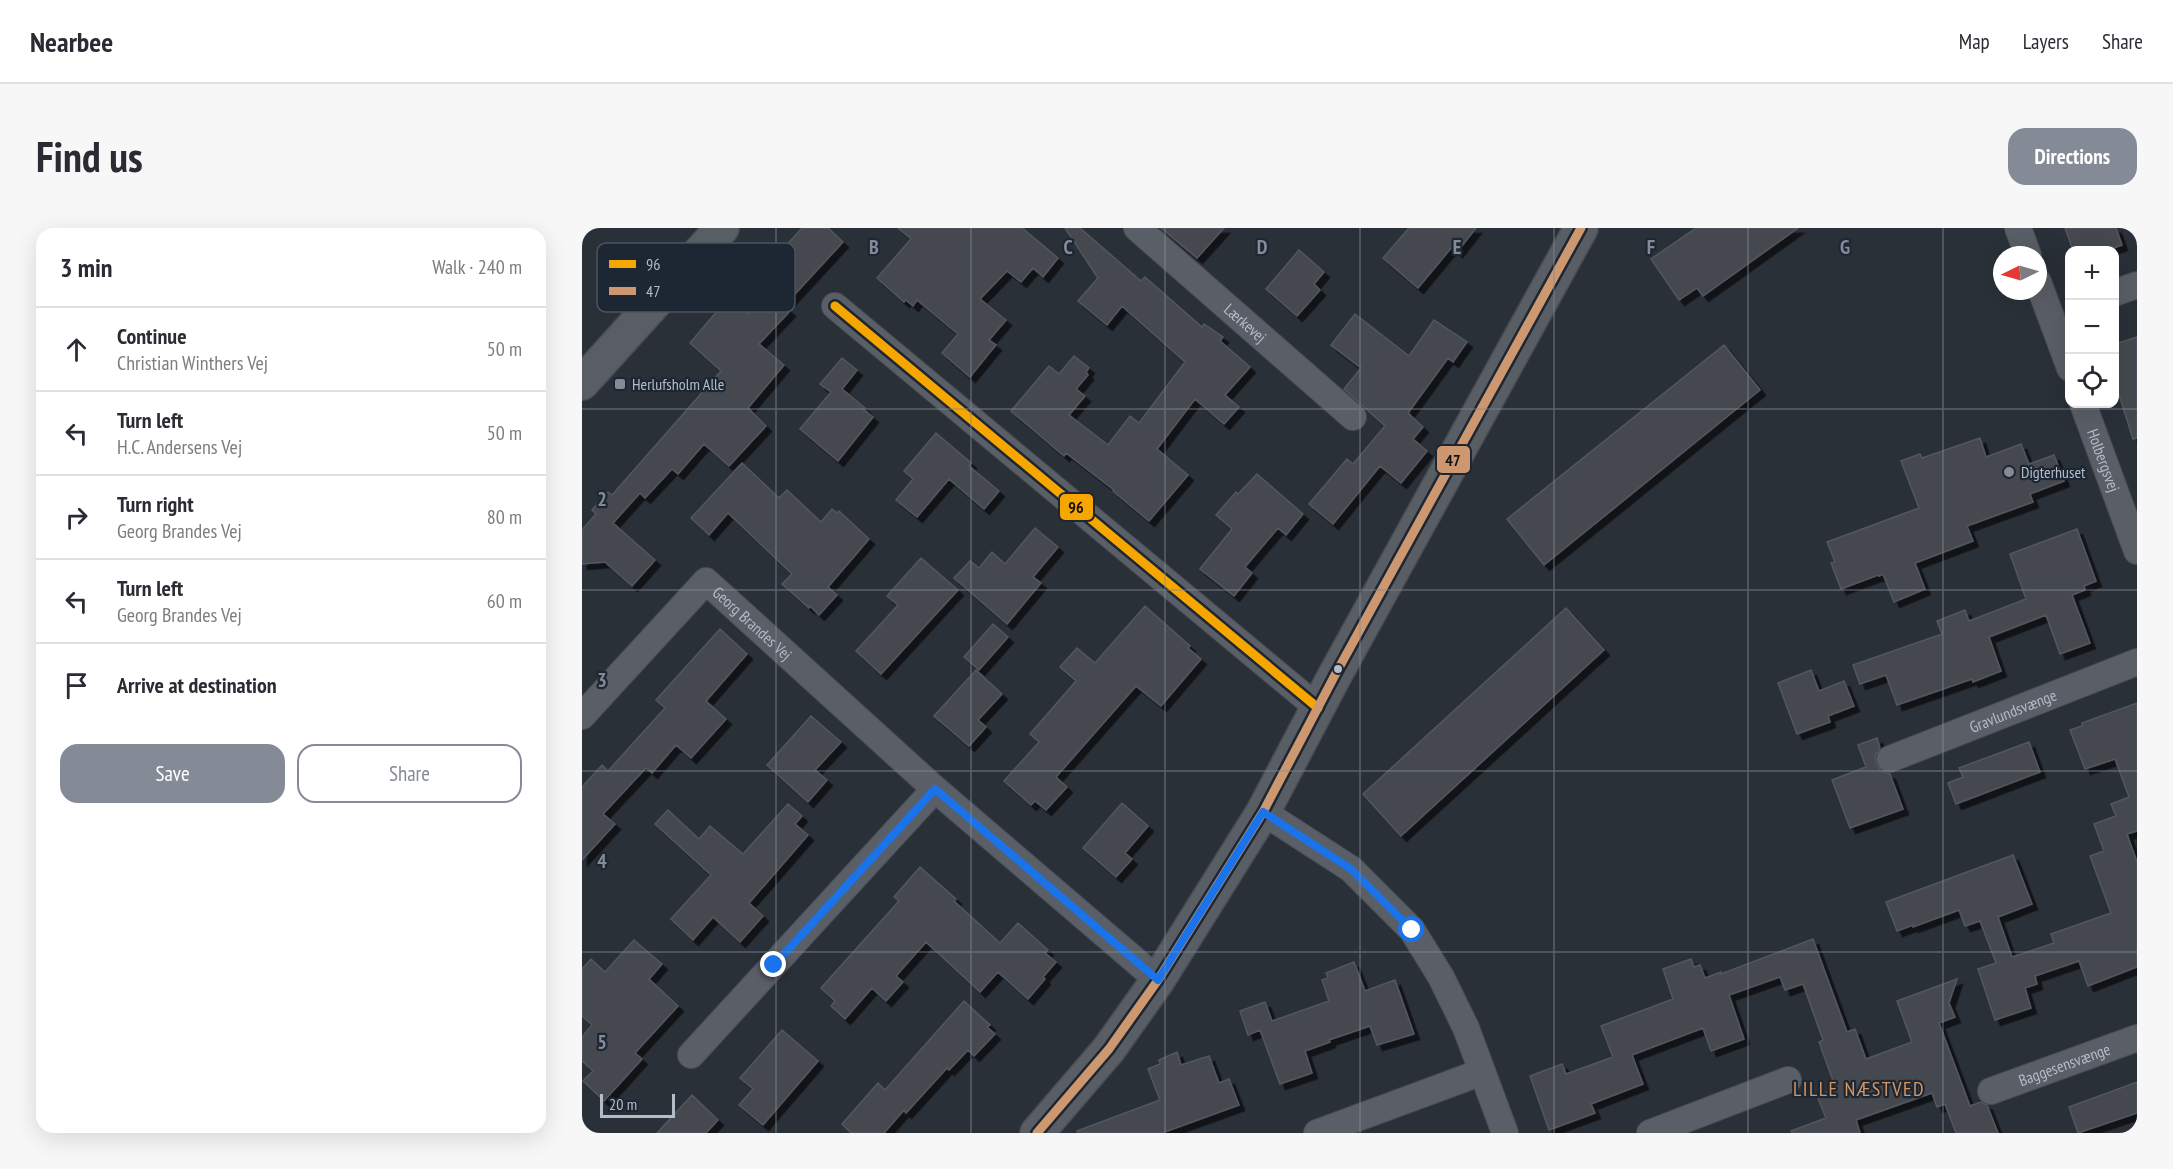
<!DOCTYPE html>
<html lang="en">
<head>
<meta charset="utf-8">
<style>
	:root { --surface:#fff; --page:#f7f7f7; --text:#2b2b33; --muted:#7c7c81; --line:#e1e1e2; --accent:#848b96 }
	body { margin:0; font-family:"PT Sans Narrow",sans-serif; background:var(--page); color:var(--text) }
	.controls { position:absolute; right:18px; top:18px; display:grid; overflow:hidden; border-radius:12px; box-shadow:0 6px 24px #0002 }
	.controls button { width:54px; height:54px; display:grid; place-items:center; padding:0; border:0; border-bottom:2px solid var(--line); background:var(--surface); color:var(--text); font:30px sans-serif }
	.compass { position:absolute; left:1411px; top:18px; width:54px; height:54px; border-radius:50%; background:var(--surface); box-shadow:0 6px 24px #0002; rotate:265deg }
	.scale { position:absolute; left:18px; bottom:15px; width:75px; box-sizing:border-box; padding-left:6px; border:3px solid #b4bcc9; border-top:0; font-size:16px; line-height:21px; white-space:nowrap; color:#b4bcc9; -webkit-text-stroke:4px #1d2633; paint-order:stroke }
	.stop { position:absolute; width:18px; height:18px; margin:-14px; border:4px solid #1a73e8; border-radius:50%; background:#fff }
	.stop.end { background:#1a73e8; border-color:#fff; box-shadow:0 2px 6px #0008 }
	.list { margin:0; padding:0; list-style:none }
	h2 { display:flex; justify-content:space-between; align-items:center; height:78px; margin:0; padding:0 24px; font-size:26px }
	h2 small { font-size:20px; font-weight:400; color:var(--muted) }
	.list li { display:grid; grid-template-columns:39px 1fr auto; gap:18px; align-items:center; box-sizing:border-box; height:84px; padding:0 24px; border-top:2px solid var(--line) }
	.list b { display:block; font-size:22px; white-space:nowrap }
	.list p { margin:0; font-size:20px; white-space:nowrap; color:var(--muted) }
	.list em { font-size:20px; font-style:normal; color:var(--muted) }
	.actions { display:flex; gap:12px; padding:18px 24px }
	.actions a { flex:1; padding:14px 0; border:2px solid var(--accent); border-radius:18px; text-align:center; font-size:21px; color:var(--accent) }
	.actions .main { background:var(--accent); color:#fff }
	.icon { flex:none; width:33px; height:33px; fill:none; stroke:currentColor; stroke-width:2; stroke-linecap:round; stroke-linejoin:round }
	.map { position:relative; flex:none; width:1555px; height:905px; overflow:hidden; border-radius:18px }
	header { display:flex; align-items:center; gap:36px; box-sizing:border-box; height:84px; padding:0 30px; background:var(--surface); border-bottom:2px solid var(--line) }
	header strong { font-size:28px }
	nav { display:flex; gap:33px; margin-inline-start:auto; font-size:21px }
	.intro { display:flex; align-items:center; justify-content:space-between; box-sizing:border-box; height:144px; padding:0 36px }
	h1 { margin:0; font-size:42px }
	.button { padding:15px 27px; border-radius:18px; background:var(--accent); color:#fff; font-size:21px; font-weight:700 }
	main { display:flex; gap:36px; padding:0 36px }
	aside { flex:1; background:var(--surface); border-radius:18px; box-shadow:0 6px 24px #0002 }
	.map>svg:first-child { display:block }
	.building { fill:#444950; stroke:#52575f; stroke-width:1.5; filter:url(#shadow) }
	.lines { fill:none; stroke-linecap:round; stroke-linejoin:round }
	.street-casing { stroke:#484c53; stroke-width:28 }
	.secondary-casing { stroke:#484c53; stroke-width:36 }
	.street { stroke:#5a5e66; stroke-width:26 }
	.secondary { stroke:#595d64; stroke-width:33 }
	.bus-1-casing { stroke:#1d2633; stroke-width:14 }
	.bus-2-casing { stroke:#1d2633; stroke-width:14 }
	.bus-1 { stroke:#f7a600; stroke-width:9 }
	.bus-2 { stroke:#cd976f; stroke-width:9 }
	.route { stroke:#1a73e8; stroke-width:8 }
	.grid { fill:none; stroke:#848b96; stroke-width:1.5; stroke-opacity:0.55 }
	.poi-dot { fill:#848b96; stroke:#1d2633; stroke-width:2 }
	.bus-dot { fill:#b4bcc9; stroke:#1d2633; stroke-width:2 }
	.labels { text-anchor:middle; stroke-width:4.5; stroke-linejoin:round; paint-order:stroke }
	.street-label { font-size:16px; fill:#b4bcc9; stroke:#1d2633 }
	.poi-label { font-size:16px; fill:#b4bcc9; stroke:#1d2633; text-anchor:start }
	.quarter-label { font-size:20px; letter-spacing:1.5px; fill:#d59563; stroke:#1d2633 }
	.key { fill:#1d2633; stroke:#4a5360; stroke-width:1.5 }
	.key-label { font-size:16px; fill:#b4bcc9 }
	.grid-label { font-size:20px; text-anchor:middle; font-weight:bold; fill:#848b96; stroke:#1d2633; stroke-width:4.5; stroke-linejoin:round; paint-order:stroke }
	.line-badge { stroke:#1d2633; stroke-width:2 }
	.pale-badge-label { font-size:16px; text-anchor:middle; font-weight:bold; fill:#111 }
</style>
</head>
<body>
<header>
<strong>Nearbee</strong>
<nav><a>Map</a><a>Layers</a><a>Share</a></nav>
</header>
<div class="intro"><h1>Find us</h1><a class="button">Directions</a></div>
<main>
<aside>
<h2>3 min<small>Walk · 240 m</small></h2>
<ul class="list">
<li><svg class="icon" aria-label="ahead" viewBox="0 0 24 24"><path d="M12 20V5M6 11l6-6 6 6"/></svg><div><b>Continue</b><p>Christian Winthers Vej</p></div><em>50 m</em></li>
<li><svg class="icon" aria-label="left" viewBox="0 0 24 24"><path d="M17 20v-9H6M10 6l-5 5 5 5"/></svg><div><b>Turn left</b><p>H.C. Andersens Vej</p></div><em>50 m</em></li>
<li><svg class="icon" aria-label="right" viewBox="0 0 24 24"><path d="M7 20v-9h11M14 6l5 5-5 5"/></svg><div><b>Turn right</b><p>Georg Brandes Vej</p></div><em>80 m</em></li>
<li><svg class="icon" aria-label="left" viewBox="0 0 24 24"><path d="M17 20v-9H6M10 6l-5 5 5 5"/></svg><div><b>Turn left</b><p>Georg Brandes Vej</p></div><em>60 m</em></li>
<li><svg class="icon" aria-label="arrive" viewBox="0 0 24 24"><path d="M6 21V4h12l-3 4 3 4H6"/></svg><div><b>Arrive at destination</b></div></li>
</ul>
<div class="actions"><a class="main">Save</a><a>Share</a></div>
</aside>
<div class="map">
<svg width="1555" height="905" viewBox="0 0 1555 905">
	<defs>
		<filter id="shadow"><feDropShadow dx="5.5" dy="5.5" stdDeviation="0" flood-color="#0009"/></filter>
	</defs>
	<rect width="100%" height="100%" fill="#2a3038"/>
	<path class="building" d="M220,0H246L261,14L202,78L208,83L177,116L202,137L166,180L184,198L147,238L122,216L96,246L90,241L63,270L58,265L31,295L73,332L50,358L23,334L0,336V302L14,286L10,282L26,264L30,267L139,143L108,115L147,69L166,86L206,43L192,31Z
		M316,0H440L476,30L461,49L451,40L439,54L425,43L398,71L424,92L407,112L414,117L388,149L360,125L376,106L335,72L331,78L324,72L322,74L295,50L329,11Z
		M483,0H498L559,53L563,49L620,99L622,96L641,109L638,113L668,139L643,167L657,179L642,196L613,171L575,221L606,247L567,293L531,263L532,262L484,225L482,228L429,183L467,138L477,146L492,128L507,140L504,144L506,147L494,161L503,168L487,187L526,217L548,188L557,195L603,134L540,78L525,97L496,73L516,50Z
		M579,0H642L615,30Z
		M827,0H894L875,24L870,19L836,60L801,30Z
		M1114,0H1216L1121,68L1115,60L1097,72L1069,31Z
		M1483,0H1534L1540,17L1526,22H1491Z
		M717,22L742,44L732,56L738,62L715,88L684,61Z
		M773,86L827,128L852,92L885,114L871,134L866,130L826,185L841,199L831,211L845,223L819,255L798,238L751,296L727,276L765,231L771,236L803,198L762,161L779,140L749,117Z
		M1555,109V210L1551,211L1533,154V116Z
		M1142,117L1178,162L962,337L925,291Z
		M260,130L275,142L260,161L283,180L281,181L291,189L256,233L218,201L249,164L238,156Z
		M354,205L389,235L387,238L417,263L402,281L367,251L335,289L314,272L331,251L322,243Z
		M1398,210L1404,229L1439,216L1447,236L1472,227L1482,253L1448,266L1451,274L1385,298L1391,313L1333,335L1343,361L1312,374L1301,346L1297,348L1296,347L1259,361L1249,335L1253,334L1245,314L1337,280L1319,233L1338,226L1340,230Z
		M160,235L197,270L205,262L239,294L250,281L255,285L257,283L287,311L246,359L255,367L237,387L228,378L227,380L200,356L210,346L146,285L127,307L109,290Z
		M675,246L721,286L704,307L696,300L663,339L670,345L652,368L618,341L650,301L634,287L654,264L656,266Z
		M453,300L476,319L451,349L459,355L425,396L372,350L388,333L397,340L410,324L423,336Z
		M1495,301L1514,353L1502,358L1503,362L1490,367L1508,415L1478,426L1464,387L1407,409L1419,443L1391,454L1390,451L1315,477L1304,447L1278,456L1271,437L1360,406L1355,393L1383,382L1387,393L1444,371L1428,326Z
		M339,330L376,362L299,446L274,423L316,377L305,368Z
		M563,378L608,418L606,420L619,431L579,478L554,458L474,549L485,559L464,582L453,573L449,577L422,553L457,514L448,506L494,453L478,439L495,420L513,435Z
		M984,380L1022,422L819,608L781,566Z
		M411,396L426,409L397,442L382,429Z
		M138,401L165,426L124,473L144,491L109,530L94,517L70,545L64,540L21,586L33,596L0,632V559L20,537L26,543L83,480L74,472Z
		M394,442L420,466L396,492L404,499L387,518L352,488Z
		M1229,442L1237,463L1262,453L1272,478L1246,488L1248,494L1215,506L1196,455Z
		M1555,475V603L1545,606L1555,634V739L1506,758L1497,733L1453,748L1455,756L1443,760L1449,780L1413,792L1396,741L1414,735L1398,693L1383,698L1377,682L1331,699V697L1315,703L1304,674L1431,627L1450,676L1416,689L1430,729L1472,715L1469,706L1529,685L1508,628L1522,623L1512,596L1534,588L1529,576L1547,569L1533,531L1503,541L1488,502L1500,498V495Z
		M229,488L259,514L233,542L245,552L226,574L185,537Z
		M1295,510L1298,520L1293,528L1294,536L1299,543L1308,546L1321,581L1268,600L1250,552L1284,539L1276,517Z
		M1447,514L1458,544L1374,576L1366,555L1381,549L1377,540Z
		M540,575L566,598L543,625L550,631L534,649L501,620Z
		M206,576L220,588L213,596L226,607L167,675L181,688L158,714L131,689L111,712L89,691L129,647L73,596L86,582L117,611L128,598L161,626Z
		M338,639L374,671L372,673L418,715L436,695L466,722L463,725L474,734L461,749L463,751L446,771L416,744L398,764L344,714L314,748L321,754L304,773L290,760L263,791L249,778L253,773L239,760L317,673L312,669Z
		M1231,711L1265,804L1273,801L1284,831L1330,814L1315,773L1375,751L1367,775L1373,789L1357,795L1388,878L1399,874L1405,877L1416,905H1374L1363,876L1355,879L1350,865L1274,892L1278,905H1210L1209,903L1244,890L1235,868L1254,861L1237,814L1241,812L1221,756L1203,762L1198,749L1147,767L1162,811L1129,823L1121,800L1050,827L1061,856L1009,876L1013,885L967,902L948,848L980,836L984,846L1031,829L1019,798L1091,771L1081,741L1109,731L1112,739L1118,737L1123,750L1139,744V746Z
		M52,712L80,736L67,751L96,778L53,825L60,831L22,873L1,853L11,843L0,833V809L10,797L0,788V741L9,731L23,744Z
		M772,734L783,763L813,752L832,806L795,817L788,798L747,812L748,814L723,823L730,845L698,856L678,802L666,807L658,783L683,774L690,793L747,773L740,752L746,750L744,745Z
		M382,773L408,797L405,799L413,806L392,828L386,822L367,842L365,840L324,885L322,882L302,905H269L260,896L296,855L303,862Z
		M200,802L236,833L181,897L157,877L171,861L158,850Z
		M595,824L599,837L627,828L637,855L647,851L657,877L580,905H496L495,903L578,872L566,841L578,836L577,832Z
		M1555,854V885L1496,905L1487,879Z
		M110,867L136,892L124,905H75Z"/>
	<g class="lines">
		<defs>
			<g id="street">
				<path id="s1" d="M555,0L771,189"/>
				<path d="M1436,0L1446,27"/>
				<path d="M1456,54L1488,140"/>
				<path d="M1532,65L1555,57"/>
				<path d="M253,78L736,480"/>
				<path id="s2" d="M1501,176L1555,323"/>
				<path id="s3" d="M0,488L124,353L353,561L576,752"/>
				<path id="s4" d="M1308,531L1555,434"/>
				<path d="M681,584L769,641L830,702L859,749L884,800L923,905"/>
				<path d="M109,827L353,561"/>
				<path id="s5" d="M1409,863L1555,810"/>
				<path d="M735,905L900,844"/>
				<path d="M1068,905L1206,852"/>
			</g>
			<path id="secondary" d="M0,155L140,0
				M455,905L527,821L576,752L681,584L753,447L999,0"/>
		</defs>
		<use href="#street" class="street-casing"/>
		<use href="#secondary" class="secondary-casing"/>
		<use href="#street" class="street"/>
		<use href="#secondary" class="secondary"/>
		<defs>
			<path id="bus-1" d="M253,78L736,480"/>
			<path id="bus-2" d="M455,905L527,821L576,752L681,584L753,447L999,0"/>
		</defs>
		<use href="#bus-1" class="bus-1-casing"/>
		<use href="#bus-2" class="bus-2-casing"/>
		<use href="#bus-1" class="bus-1"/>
		<use href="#bus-2" class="bus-2"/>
	</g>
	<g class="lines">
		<path class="route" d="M192,737L353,561L576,752L681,584L769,641L830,702"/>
	</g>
	<path class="grid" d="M194,0V905M389,0V905M583,0V905M778,0V905M972,0V905M1166,0V905M1361,0V905M0,181H1555M0,362H1555M0,543H1555M0,724H1555"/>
	<g class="poi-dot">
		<rect x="32" y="150" width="12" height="12" rx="3"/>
		<circle cx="1427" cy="244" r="6"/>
	</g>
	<circle class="bus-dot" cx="756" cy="441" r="5"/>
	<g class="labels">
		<g class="street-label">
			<text dy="6" stroke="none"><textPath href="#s1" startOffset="144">Lærkevej</textPath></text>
			<text dy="6" stroke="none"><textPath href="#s2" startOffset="60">Holbergsvej</textPath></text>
			<text dy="6" stroke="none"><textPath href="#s3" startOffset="246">Georg Brandes Vej</textPath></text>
			<text dy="6" stroke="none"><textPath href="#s4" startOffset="132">Gravlundsvænge</textPath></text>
			<text dy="6" stroke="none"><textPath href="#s5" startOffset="78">Baggesensvænge</textPath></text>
		</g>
		<g class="poi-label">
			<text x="50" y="162">Herlufsholm Alle</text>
			<text x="1439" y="250">Digterhuset</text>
		</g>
		<g class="quarter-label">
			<text x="1277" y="868">LILLE NÆSTVED</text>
		</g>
	</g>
	<rect x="15" y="15" width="198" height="69" rx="9" class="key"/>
	<rect x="27" y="32" width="27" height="8" fill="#f7a600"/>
	<rect x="27" y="59" width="27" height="8" fill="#cd976f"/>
	<g class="key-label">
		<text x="64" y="42">96</text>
		<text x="64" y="69">47</text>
	</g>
	<g class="grid-label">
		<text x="292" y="26">B</text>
		<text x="486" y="26">C</text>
		<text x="680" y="26">D</text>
		<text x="875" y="26">E</text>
		<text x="1069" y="26">F</text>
		<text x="1263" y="26">G</text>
		<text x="20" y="278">2</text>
		<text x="20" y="459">3</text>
		<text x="20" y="640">4</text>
		<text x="20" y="821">5</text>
	</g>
	<g class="line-badge">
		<rect x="854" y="217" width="35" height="29" rx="6" fill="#cd976f"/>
		<rect x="477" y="265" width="35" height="28" rx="6" fill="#f7a600"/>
	</g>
	<g class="pale-badge-label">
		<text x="871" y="238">47</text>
		<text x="494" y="285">96</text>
	</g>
</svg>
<div class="controls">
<button>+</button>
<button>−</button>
<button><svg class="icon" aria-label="locate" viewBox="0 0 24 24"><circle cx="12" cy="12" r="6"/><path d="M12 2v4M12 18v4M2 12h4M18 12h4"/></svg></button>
</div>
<svg class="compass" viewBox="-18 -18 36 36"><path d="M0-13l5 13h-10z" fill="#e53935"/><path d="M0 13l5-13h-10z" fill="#7c7c81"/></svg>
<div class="scale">20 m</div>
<div class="stop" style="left:830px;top:702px"></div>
<div class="stop end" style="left:192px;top:737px"></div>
</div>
</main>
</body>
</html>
